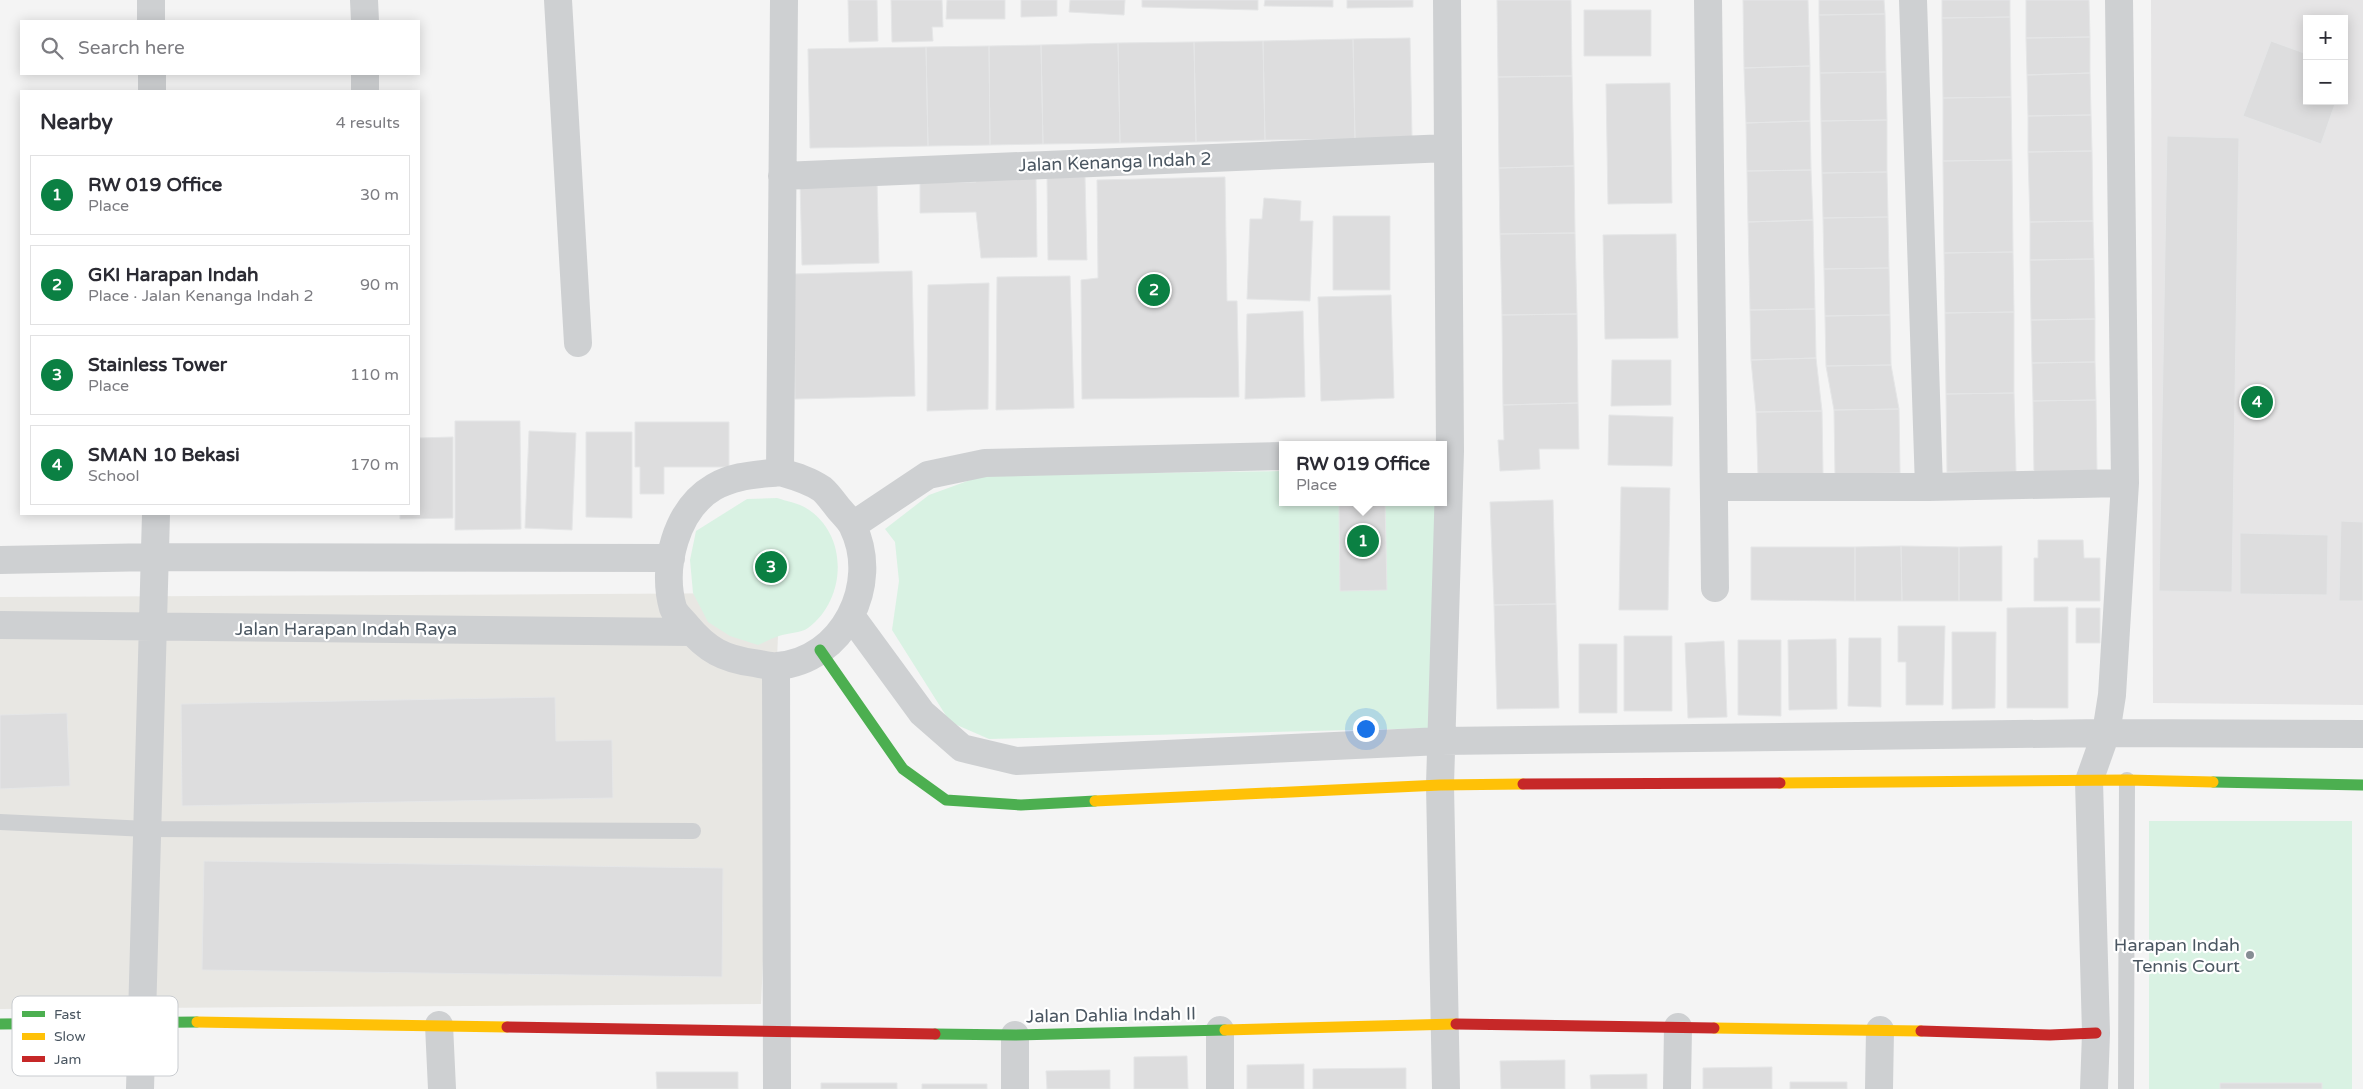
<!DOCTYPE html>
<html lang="en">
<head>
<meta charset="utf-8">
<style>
	:root { --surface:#fff; --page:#f7f7f7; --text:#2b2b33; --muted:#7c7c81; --line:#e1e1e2; --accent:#0b8043 }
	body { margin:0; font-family:"Varela Round",sans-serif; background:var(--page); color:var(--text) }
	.controls { position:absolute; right:15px; top:15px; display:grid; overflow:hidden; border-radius:0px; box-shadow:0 2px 12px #0003 }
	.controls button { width:45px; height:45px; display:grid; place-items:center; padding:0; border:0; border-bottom:1px solid var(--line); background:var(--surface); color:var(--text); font:25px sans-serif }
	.you { position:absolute; left:1365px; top:728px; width:18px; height:18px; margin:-12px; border:4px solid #fff; border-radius:50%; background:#1a73e8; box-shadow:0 0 0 8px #1a73e833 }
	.badge { display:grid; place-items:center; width:32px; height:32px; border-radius:50%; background:var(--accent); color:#fff; font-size:16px; font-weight:700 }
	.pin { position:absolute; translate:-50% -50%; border:2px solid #fff; box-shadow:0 1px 5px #0006 }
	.popup { position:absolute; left:1279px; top:441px; width:168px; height:65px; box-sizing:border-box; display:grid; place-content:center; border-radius:0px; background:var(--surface); filter:drop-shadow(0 1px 4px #0005); font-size:16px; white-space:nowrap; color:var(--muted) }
	.popup b { font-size:19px; color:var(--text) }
	.popup::after { content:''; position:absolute; left:50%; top:100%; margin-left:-10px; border:10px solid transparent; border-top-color:var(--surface) }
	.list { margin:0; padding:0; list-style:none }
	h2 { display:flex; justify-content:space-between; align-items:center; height:65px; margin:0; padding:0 20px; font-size:21px }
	h2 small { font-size:16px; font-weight:400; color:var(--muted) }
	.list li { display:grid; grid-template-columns:32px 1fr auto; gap:15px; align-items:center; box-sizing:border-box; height:80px; margin:0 10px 10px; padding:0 10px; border:1px solid var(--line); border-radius:0px }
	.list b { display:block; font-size:19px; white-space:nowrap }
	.list p { margin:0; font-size:16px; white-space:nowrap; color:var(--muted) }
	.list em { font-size:16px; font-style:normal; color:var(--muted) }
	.icon { flex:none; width:28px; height:28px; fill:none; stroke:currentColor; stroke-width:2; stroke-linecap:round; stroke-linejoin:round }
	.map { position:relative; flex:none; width:2363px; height:1089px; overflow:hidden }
	.search { position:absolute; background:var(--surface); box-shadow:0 2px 12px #0003; left:20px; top:20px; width:400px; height:55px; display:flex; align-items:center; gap:12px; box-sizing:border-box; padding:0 18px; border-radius:0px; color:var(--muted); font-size:19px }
	.panel { position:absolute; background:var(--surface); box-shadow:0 2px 12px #0003; left:20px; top:90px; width:400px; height:425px; border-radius:0px }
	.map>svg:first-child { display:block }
	.commercial { fill:#e8e7e3 }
	.education { fill:#e6e5e6; fill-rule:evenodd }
	.green { fill:#d9f2e3 }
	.building { fill:#ddddde; stroke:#e5e6e7 }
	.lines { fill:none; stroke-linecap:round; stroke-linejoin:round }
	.lane { stroke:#ced0d2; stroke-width:16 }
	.street { stroke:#ced0d2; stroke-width:28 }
	.fast { stroke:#4caf50; stroke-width:11 }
	.slow { stroke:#ffc107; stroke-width:11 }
	.jam { stroke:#c62828; stroke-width:11 }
	.poi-dot { fill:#868d94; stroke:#fff; stroke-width:2 }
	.labels { text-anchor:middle; stroke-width:4.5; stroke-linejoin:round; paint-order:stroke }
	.street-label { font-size:18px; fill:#4a5661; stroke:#fff }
	.poi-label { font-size:18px; fill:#4a5661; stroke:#fff; text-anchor:end }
	.key { fill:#fff; stroke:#c9ccd0; stroke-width:1 }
	.key-label { font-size:14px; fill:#4a5661 }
</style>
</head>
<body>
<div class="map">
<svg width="2363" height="1089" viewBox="0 0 2363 1089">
	<rect width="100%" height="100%" fill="#f4f4f4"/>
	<path class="commercial" d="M780,593L761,1004L0,1009V597Z"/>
	<path class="education" d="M2151,0H2363V705L2153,703ZM2307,19H2344V101H2307Z"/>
	<path class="green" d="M1283,471V502H1435L1436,728L989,739L950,722L892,630L899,581L895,542L885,529L929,495L984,475Z
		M777,498C786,501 798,503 806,508C849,534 847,599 808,628C801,633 787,633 779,636C772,638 765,642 758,645L730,636L708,622L693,593L690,560L696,531L747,499Z
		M2149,821H2352V1089H2149Z"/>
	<path class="building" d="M848,0H877L878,41L849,42Z
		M891,0H942L943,27H932L933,41L892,42Z
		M947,0H1005V19H946Z
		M1021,0H1057V16L1021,17Z
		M1070,0H1125L1124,15L1069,12Z
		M1142,0H1258V10L1142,7Z
		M1265,0H1333V7L1264,6Z
		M1347,0H1413V7L1347,8Z
		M1497,0H1571L1572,76L1498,77Z
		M1743,0H1808L1810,66L1744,68Z
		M1819,0H1884L1885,14L1819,15Z
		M1942,0H2010V17L1942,18Z
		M2026,0H2089L2090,37L2026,38Z
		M1584,10H1651V56H1584Z
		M1885,14L1886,72L1820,73L1819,15Z
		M2010,17L2011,97L1943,98L1942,18Z
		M2090,37V73L2027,75L2026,38Z
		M1410,38L1412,138L1355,139L1353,39Z
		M1353,39L1355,139L1265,140L1263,41Z
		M1263,41L1265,140L1196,142L1194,42Z
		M2271,41L2307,54V101H2336L2321,144L2243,116Z
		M1194,42L1196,142L1120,143L1118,43Z
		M1118,43L1120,143L1043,144L1041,45Z
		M1041,45L1043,144L990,145L989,46Z
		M989,46L990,145L928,146L926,47Z
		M926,47L928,146L810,148L808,49Z
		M1810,66V121L1746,123L1744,68Z
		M1886,72L1887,120L1821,121L1820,73Z
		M2090,73L2091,115L2028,116L2027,75Z
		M1572,76L1574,166L1499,168L1498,77Z
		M1670,83L1672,203L1608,204L1606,84Z
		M2011,97L2012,160L1943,161V98Z
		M2091,115L2092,151L2028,152V116Z
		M1887,120V172L1822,173L1821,121Z
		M1810,121L1811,170L1747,171L1746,123Z
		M2167,136L2239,138L2232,592L2159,591Z
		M2092,151L2093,221L2030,222L2028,152Z
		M2012,160L2013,252L1944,253L1943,161Z
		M1574,166L1575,233L1500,234L1499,168Z
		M1811,170L1813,220L1748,222L1747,171Z
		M1887,172L1888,217L1823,218L1822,173Z
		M1047,176L1085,177L1087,260H1048Z
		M1036,177L1037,257L981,258L976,212L920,213V183L976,182V178Z
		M1225,177L1227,301H1237L1239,397L1082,399L1081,280L1098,278L1097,180Z
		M877,180L879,263L802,265L800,182Z
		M1264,198L1301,201L1300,221H1313L1310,301L1247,299L1250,219H1262Z
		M1333,216H1390V290H1333Z
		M1888,217L1889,268L1824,269L1823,218Z
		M1813,220L1815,309L1750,310L1748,222Z
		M2093,221L2094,259L2030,260V222Z
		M1575,233L1577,314L1502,315L1500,234Z
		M1676,234L1678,338L1605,339L1603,235Z
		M2013,252L2014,312L1945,313L1944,253Z
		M2094,259L2095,319L2031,320L2030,260Z
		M1889,268L1890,315L1825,316L1824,269Z
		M912,271L915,396L795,399L794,274Z
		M1070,276L1074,408L996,410L997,277Z
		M989,283L988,409L927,411L928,285Z
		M1391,295L1394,398L1321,401L1318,297Z
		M1815,309L1816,358L1751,360L1750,310Z
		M1303,311L1305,397L1245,399L1247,314Z
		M2014,312V393L1946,394L1945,313Z
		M1577,314L1578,403L1503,405L1502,315Z
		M1890,315L1891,365L1826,366L1825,316Z
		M2095,319V362L2032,363L2031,320Z
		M1816,358L1822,411L1756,412L1751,360Z
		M1612,360H1671V405L1611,406Z
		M2095,362L2096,400L2033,401L2032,363Z
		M1891,365L1899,409L1834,410L1826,366Z
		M2014,393L2016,472H1947L1946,394Z
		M2096,400L2097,473L2034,474L2033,401Z
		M1578,403L1579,449H1539L1540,469L1500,471L1498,440H1504L1503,405Z
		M1899,409L1900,473L1835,474L1834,410Z
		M1822,411L1823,474L1758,475L1756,412Z
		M1609,415L1673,417L1672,466L1608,465Z
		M455,421H520L521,529L455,530Z
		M635,422H729V467H664V494H640V467H635Z
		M529,431L576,433L572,530L525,528Z
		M586,432H632V518L586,517Z
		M453,437V518L400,519V514H419V438Z
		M1621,487L1670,488L1668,610H1619Z
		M1553,500L1556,604L1494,605L1490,502Z
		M1339,502H1385L1387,590L1340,591Z
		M2341,521L2363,522V601H2339Z
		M2240,533L2328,535L2327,595L2240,594Z
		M2038,540H2083L2084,558H2100V601H2034V558H2038Z
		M1901,546L1902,601H1855V547Z
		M1901,546L1959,547V601H1902Z
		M2002,546V601H1959V547Z
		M1751,547H1855V601L1751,600Z
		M1556,604L1559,708L1497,709L1494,605Z
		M2068,607V708H2007V608Z
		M2076,608H2100V643H2076Z
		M1898,626H1945L1943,705H1906V662H1898Z
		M1952,632H1996L1995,708L1952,709Z
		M1624,636H1672V711H1624Z
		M1849,638H1881V707L1848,706Z
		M1836,639L1837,709L1789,710L1788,640Z
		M1738,640H1781V716L1738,715Z
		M1724,641L1727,717L1688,718L1685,643Z
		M1579,644H1617V713H1579Z
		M555,697L556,741L612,740L613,798L182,806L181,704Z
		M67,713L70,786L0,789V715Z
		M204,861L723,868L722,977L202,970Z
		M1187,1056L1188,1089H1134V1057Z
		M1565,1060V1089H1501L1500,1061Z
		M1304,1064V1089H1247V1065Z
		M1772,1067V1089H1703V1068Z
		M1406,1068V1089H1313V1069Z
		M1110,1070V1089H1047L1046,1071Z
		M656,1072H738V1089H657Z
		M1647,1074V1089H1591L1590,1075Z
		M1790,1082H1847V1089H1790Z
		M821,1083H897V1089H821Z
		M2220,1083H2322V1089H2220Z
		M922,1084H987V1089H922Z"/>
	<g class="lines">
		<path class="lane" d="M0,822L147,829L693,831
			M2126,1089L2127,780"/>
		<path class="street" d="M151,0V21
			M364,0L365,21
			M558,0L578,343
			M1708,0L1715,588
			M1913,0L1929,487
			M152,74V91
			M365,74V91
			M782,176L1448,148
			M780,472C794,476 809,480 822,489C828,494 834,503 839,509C844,515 850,520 853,527C881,584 843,661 777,666C770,667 761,664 754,663C724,659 707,650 687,626C683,621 675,614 673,608C661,567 676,509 714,487C735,475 756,475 780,472Z
			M780,472L784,0
			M1715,487H1929L2125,483
			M853,525L928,475L985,463L1283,456
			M0,560L156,557L671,558
			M851,616L922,713L962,748L1016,761L1441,741L2106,733L2363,734
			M0,625L692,632
			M776,666L777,1089
			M439,1025L442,1089
			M1220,1030V1089
			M140,1089L156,514
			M1015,1089V1035
			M1446,1089L1440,785L1450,451L1447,0
			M1677,1089L1678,1027
			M1879,1089L1880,1030
			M2094,1089L2096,1033L2089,781L2106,733L2112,695L2125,483L2119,0"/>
		<path class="fast" d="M820,650L903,769L946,800L1021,805L1095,801
			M2213,782L2363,785
			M0,1024L197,1022
			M935,1034L1015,1035L1225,1030"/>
		<path class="slow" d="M1780,783L2127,780L2213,782
			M1095,801L1440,785L1523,784
			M197,1022L507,1027
			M1714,1028L1921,1031
			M1225,1030L1456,1024"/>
		<path class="jam" d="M1523,784L1780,783
			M1456,1024L1714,1028
			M507,1027L935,1034
			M1921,1031L2050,1035L2096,1033"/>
	</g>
	<circle class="poi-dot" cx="2250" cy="955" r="5"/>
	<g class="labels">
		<g class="street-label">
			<text transform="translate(1115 162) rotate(-2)" y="6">Jalan Kenanga Indah 2</text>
			<text x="346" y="635">Jalan Harapan Indah Raya</text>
			<text transform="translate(1111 1015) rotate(-1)" y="6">Jalan Dahlia Indah II</text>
		</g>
		<g class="poi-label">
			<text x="2240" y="951">Harapan Indah<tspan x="2240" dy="21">Tennis Court</tspan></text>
		</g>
	</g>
	<rect x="12" y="996" width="166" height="80" rx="8" class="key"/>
	<rect x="22" y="1011" width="23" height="6" fill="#4caf50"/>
	<rect x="22" y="1033" width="23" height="7" fill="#ffc107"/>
	<rect x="22" y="1056" width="23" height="6" fill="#c62828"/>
	<g class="key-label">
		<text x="54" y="1019">Fast</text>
		<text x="54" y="1041">Slow</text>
		<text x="54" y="1064">Jam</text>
	</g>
</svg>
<div class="controls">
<button>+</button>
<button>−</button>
</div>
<div class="you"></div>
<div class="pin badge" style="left:1363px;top:541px">1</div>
<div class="popup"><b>RW 019 Office</b>Place</div>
<div class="pin badge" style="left:1154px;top:290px">2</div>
<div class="pin badge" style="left:771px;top:567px">3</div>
<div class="pin badge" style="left:2257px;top:402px">4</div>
<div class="search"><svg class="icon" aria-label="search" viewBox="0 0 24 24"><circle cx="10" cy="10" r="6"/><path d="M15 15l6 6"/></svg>Search here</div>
<section class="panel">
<h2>Nearby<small>4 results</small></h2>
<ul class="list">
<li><span class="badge">1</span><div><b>RW 019 Office</b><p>Place</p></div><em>30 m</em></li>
<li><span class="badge">2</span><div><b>GKI Harapan Indah</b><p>Place · Jalan Kenanga Indah 2</p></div><em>90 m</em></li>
<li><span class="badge">3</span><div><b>Stainless Tower</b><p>Place</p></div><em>110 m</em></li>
<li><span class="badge">4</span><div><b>SMAN 10 Bekasi</b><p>School</p></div><em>170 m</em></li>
</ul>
</section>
</div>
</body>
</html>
